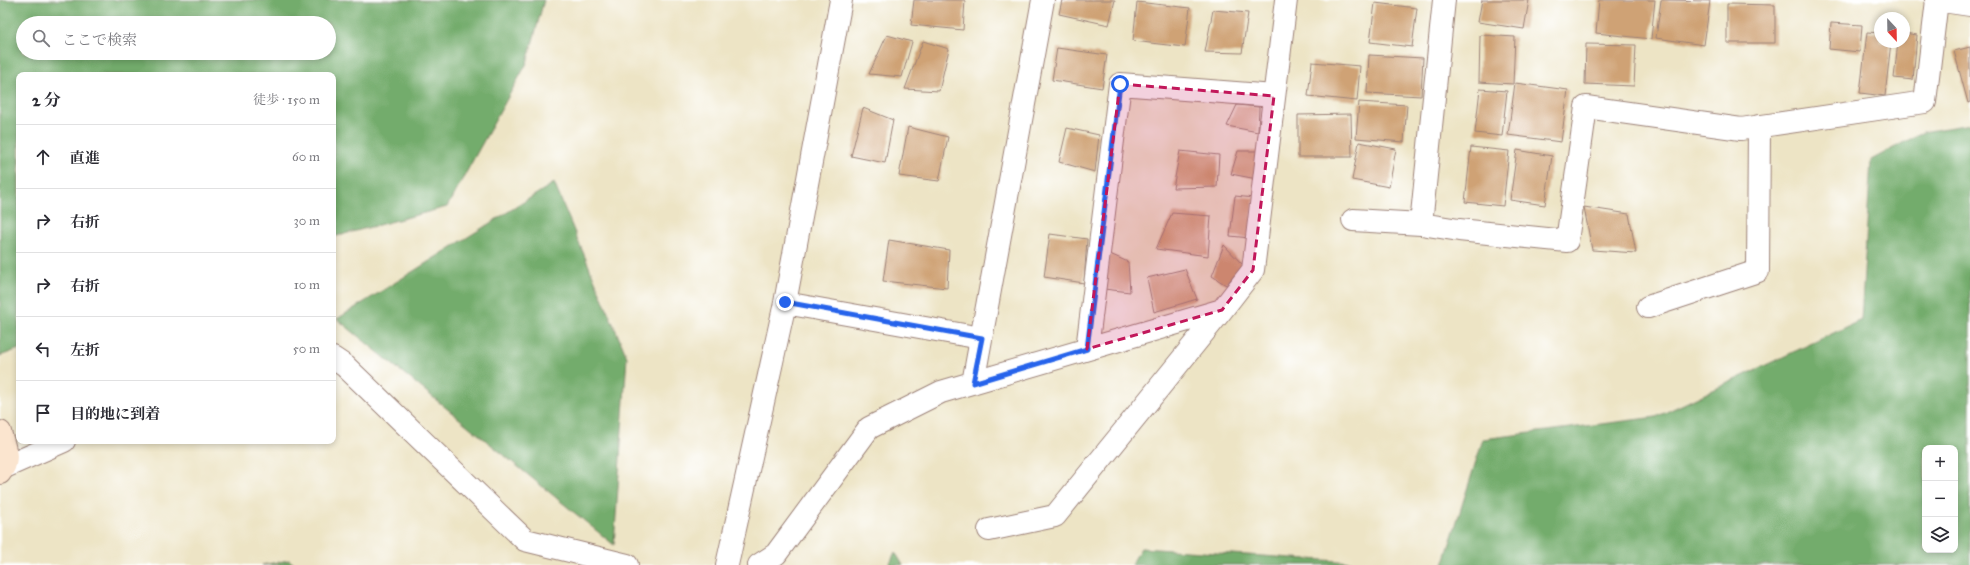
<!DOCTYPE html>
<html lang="ja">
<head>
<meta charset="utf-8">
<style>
	:root { --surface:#fff; --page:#f2f2f3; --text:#2b2b33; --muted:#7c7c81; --line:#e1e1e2 }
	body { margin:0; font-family:"IM FELL Great Primer","Noto Serif JP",serif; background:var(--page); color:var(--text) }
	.controls { position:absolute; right:12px; bottom:12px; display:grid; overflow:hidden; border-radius:8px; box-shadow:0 2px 6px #0003 }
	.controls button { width:36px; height:36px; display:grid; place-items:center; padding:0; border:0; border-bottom:1px solid var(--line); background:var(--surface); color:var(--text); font:20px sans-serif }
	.compass { position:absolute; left:1874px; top:12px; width:36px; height:36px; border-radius:50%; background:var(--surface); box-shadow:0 2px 6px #0003; rotate:158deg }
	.stop { position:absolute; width:12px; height:12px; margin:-9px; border:3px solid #2563eb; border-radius:50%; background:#fff }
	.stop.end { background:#2563eb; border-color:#fff; box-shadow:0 1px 4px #0008 }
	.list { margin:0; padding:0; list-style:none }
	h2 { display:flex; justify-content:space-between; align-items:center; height:52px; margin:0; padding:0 16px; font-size:17px }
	h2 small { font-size:13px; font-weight:400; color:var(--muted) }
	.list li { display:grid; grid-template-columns:26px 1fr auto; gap:12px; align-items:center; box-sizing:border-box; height:64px; padding:0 16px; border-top:1px solid var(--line) }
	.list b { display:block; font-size:15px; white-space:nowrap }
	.list em { font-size:13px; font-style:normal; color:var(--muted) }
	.icon { flex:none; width:22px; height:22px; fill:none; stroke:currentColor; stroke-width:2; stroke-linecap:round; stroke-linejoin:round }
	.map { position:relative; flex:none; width:1970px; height:565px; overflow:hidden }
	.search { position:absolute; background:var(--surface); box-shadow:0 2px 6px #0003; left:16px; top:16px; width:320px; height:44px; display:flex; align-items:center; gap:10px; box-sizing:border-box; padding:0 14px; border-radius:22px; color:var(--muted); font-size:15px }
	.panel { position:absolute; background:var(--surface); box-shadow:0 2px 6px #0003; left:16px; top:72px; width:320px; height:372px; border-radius:8px }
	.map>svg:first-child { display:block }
	.forest { fill:#73ac6c; stroke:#5e664c; fill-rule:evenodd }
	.building { fill:#cfa274 }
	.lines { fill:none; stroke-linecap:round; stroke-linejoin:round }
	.minor-casing { stroke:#9c8278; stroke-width:24 }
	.secondary-casing { stroke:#9c8278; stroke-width:24 }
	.minor { stroke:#fff; stroke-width:22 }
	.secondary { stroke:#fbe5cf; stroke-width:22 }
	.route { stroke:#2563eb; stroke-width:5 }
	.marked { fill:#c2185b; fill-opacity:0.2; stroke:#c2185b; stroke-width:3; stroke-dasharray:8 5; stroke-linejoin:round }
</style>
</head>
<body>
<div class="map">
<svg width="1970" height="565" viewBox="0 0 1970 565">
	<rect width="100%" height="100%" fill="#fff"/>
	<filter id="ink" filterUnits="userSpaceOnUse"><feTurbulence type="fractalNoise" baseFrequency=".025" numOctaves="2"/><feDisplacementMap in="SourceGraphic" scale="8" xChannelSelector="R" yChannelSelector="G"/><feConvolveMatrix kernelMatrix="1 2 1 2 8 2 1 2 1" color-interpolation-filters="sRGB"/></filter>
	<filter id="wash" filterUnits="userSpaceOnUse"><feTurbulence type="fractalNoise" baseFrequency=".012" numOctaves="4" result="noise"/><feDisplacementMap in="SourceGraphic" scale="16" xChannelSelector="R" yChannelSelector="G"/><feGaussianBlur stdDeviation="0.9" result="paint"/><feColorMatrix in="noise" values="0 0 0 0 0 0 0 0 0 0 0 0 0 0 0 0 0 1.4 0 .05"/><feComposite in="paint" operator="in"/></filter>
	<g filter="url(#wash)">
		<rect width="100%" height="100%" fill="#ede4c5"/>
		<path class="forest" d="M0,0H544L527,63L447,207L333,237V75H19V349L0,356ZM23,23H329V53H23Z
			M1970,124V565H1443L1483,439L1656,417L1861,320L1871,160L1923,132ZM1925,448H1955V550H1925Z
			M554,183L627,357L614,545L337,319Z
			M1141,548L1399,565H1131Z
			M895,552L903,565H889Z
			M289,560L295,565H262Z"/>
		<g id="blocks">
			<path class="building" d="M914,0H965L963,30L911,25Z
				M1062,0H1115L1109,25L1059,14Z
				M1482,0H1529L1524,29L1478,22Z
				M1599,0H1655L1651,39L1596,33Z
				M1661,0L1710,1L1704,45L1656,38Z
				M1137,2L1190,8L1185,47L1133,41Z
				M1375,3L1417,8L1412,47L1370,42Z
				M1727,4L1775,5V43H1727Z
				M1213,10L1248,13L1242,53L1205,52Z
				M1831,23L1862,25L1860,52L1829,49Z
				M1867,32L1880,33V42H1891L1885,96L1860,93Z
				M1904,33L1917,35L1913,80L1894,78L1898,42H1904Z
				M887,35L912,42L902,77L869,74Z
				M1480,35L1515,37L1513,84L1479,82Z
				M923,41L949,49L939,91L905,89Z
				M1586,44L1636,45L1634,86L1585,84Z
				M1970,47V102L1968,103L1954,51Z
				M1057,48L1107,55L1102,88L1052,80Z
				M1369,55L1423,58L1421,96L1367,93Z
				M1312,62L1360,66L1357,101L1308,96Z
				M1515,83L1568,90L1561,142L1508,135Z
				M1480,89L1507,91L1502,136L1475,133Z
				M1359,102L1407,105L1404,142L1356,138Z
				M1237,105L1259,107L1258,132L1227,126Z
				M863,108L893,120L885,163L851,156Z
				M1351,114L1352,157H1298V115Z
				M908,127L948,137L939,181L899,176Z
				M1067,128L1099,135L1095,172L1059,162Z
				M1359,142L1396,149L1389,187L1352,180Z
				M1471,147L1509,151L1503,206L1465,202Z
				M1517,150L1552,156L1545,205L1510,200Z
				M1180,151L1219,155L1217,187L1173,188Z
				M1238,151H1258L1257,179L1231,174Z
				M1235,196L1254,198L1250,238L1230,236Z
				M1584,207L1629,214L1636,253L1592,250Z
				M1172,213L1211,216L1208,256L1156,249Z
				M1050,234L1087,239L1084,283L1044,277Z
				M889,240L949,250L947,288L883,281Z
				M1224,245L1243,265L1226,285L1212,276Z
				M1110,254L1128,262L1130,292L1104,289Z
				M1185,269L1197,299L1154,312L1147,278Z"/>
		</g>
	</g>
	<g filter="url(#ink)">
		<use href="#blocks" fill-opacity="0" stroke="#9c8278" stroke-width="1"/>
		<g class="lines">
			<defs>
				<path id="minor" d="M1936,0L1970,5
					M1353,220L1421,224L1444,0
					M1421,224L1459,230L1567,241L1586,107L1741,129L1925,102L1937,0
					M785,303L981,338
					M1648,307L1758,271L1759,126
					M1087,349L1120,84L1274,96
					M333,358L345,366L525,540L627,565
					M973,383L1043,0
					M5,467L64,441
					M989,530L1055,516L1222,310
					M727,565L785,303L841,0
					M759,565L776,554L869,428L941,392L1222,310L1253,270L1286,0"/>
				<path id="secondary" d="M0,432C4,447 11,460 0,473"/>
			</defs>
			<use href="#minor" class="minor-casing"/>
			<use href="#secondary" class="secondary-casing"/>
			<use href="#minor" class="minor"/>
			<use href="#secondary" class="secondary"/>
		</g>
	</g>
	<g class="lines" filter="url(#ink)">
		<path class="route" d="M785,302L982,338L973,383L1087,349L1120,84"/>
	</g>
	<path class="marked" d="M1120,84L1274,96L1253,270L1222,310L1087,349Z"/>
</svg>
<div class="controls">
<button>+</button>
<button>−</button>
<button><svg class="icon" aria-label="layers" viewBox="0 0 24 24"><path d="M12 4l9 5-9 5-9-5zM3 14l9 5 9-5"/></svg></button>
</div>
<svg class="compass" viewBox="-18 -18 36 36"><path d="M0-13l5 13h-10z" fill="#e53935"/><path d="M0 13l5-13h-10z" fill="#7c7c81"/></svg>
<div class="stop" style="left:1120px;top:84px"></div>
<div class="stop end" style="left:785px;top:302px"></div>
<div class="search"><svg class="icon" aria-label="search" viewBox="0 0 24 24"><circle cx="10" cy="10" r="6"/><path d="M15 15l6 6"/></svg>ここで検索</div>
<section class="panel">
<h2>2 分<small>徒歩 · 150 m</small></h2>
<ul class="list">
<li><svg class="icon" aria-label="ahead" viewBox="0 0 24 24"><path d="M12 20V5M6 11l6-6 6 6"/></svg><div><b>直進</b></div><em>60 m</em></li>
<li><svg class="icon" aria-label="right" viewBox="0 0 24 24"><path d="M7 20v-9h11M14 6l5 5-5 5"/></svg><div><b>右折</b></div><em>30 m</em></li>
<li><svg class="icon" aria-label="right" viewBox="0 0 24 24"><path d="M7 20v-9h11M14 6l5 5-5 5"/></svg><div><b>右折</b></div><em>10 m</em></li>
<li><svg class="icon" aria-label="left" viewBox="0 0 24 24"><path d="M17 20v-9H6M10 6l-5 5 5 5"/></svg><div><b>左折</b></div><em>50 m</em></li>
<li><svg class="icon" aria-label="arrive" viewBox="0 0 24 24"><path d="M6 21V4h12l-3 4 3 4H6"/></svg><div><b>目的地に到着</b></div></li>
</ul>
</section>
</div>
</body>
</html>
